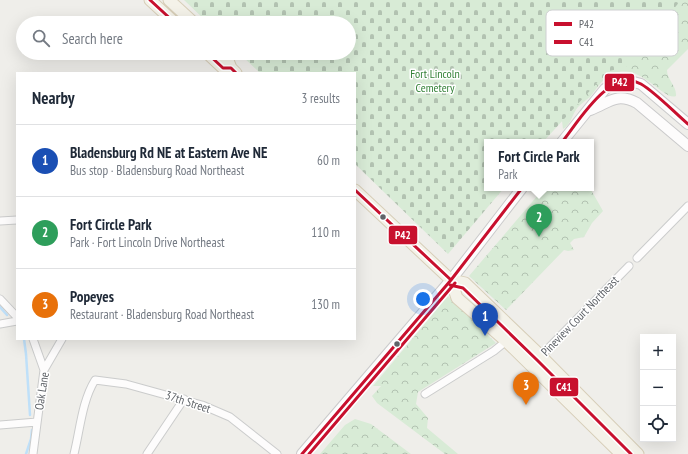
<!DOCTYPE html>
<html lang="en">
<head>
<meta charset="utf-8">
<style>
	:root { --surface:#fff; --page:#f2f2f3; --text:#1f2937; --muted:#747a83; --line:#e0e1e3; --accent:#ea580c }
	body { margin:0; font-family:"PT Sans Narrow",sans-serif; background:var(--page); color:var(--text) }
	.controls { position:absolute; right:12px; bottom:12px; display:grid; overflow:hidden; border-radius:0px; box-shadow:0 4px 16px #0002 }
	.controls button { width:36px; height:36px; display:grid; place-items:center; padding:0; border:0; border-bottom:1px solid var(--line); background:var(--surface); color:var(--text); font:20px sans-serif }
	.you { position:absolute; left:423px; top:299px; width:14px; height:14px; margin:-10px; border:3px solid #fff; border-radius:50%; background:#1a73e8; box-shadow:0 0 0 6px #1a73e833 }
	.badge { display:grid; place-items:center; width:26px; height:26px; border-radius:50%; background:var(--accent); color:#fff; font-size:13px; font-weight:700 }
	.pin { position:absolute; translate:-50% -33px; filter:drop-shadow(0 1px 2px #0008) }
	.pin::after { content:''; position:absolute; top:21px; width:14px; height:12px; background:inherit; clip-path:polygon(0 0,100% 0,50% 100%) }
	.popup { position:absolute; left:484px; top:139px; width:110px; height:52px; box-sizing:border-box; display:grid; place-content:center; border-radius:0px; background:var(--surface); filter:drop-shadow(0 1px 3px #0005); font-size:13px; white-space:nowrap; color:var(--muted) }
	.popup b { font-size:15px; color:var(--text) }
	.popup::after { content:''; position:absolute; left:50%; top:100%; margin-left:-8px; border:8px solid transparent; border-top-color:var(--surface) }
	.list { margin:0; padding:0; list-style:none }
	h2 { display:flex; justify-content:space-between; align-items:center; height:52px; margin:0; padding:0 16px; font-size:17px }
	h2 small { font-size:13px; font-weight:400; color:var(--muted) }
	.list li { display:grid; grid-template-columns:26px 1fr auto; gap:12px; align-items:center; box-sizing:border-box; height:72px; padding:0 16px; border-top:1px solid var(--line) }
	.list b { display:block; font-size:15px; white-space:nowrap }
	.list p { margin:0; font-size:13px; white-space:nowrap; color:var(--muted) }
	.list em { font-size:13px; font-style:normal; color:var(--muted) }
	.icon { flex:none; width:22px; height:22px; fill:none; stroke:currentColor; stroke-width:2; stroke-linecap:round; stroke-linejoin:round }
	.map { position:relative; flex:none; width:688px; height:454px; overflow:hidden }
	.search { position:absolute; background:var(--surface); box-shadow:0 4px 16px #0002; left:16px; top:16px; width:340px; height:44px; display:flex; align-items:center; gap:10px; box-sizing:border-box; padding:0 14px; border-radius:22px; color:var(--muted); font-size:15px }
	.panel { position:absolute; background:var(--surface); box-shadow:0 4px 16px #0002; left:16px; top:72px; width:340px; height:268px; border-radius:0px }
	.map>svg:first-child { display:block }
	.forest { fill:url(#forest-crowns) }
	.cemetery { fill:url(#cemetery-stones) }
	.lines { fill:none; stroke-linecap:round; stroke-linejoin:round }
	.stream { stroke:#bfe0f9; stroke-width:2.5 }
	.street-casing { stroke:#cbcccc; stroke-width:9 }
	.secondary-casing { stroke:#cacacb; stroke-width:12 }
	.primary-casing { stroke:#d7ceb8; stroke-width:13 }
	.street { stroke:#fdfcfc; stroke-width:7 }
	.secondary { stroke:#fdfcfc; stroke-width:10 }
	.primary { stroke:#f4f2e9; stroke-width:11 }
	.bus-1-casing { stroke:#fff; stroke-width:6 }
	.bus-2-casing { stroke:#fff; stroke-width:6 }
	.bus-1 { stroke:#c8102e; stroke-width:3 }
	.bus-2 { stroke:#c8102e; stroke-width:3 }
	.bus-dot { fill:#5f6368; stroke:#fff; stroke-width:1.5 }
	.labels { text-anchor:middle; stroke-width:3; stroke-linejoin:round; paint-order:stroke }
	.park-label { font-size:12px; fill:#348238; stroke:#fff }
	.street-label { font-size:12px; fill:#5f6368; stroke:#fff }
	.key { fill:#fff; stroke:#cfd0d2; stroke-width:1 }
	.key-label { font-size:11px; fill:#5f6368 }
	.line-badge { stroke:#fff; stroke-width:1.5 }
	.badge-label { font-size:11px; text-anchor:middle; font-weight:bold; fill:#fff }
</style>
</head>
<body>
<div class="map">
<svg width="688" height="454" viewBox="0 0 688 454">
	<defs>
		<pattern id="forest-crowns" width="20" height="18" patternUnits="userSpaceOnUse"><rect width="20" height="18" fill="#d8ebd6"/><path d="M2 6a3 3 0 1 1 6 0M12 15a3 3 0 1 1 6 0" fill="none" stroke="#b2c2b1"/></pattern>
		<pattern id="cemetery-stones" width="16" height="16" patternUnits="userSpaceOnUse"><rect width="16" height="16" fill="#d8ebd6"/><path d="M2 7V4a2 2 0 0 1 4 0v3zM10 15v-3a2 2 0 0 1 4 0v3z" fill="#b2c2b1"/></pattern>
	</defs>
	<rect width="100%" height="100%" fill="#efeeea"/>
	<path class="forest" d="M660,0H688V49L667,70C667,80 677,86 676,96C664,101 644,67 619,72C605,74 598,87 590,97C586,100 582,103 578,107C572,114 571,125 563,129L562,121L565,113Z
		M544,188H590L603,211L592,223L584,237L574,239L570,243L574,250L568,251L564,250L506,310L469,276Z
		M448,296L496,343L418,392L416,404L428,418L427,428L458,454H445L377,403L372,396L381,386H373Z
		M355,419L371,424L411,454H320L345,425Z"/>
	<path class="cemetery" d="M184,0H681L625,68L608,71L543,142H487V188H504L448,254L355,164V73H260L239,53H349V23H208Z"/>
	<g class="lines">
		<path class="stream" d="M0,307L7,315
			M24,339L26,354L30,415
			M26,454L31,439L32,430"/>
		<defs>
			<path id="street" d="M0,221L17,220
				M637,258L688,206
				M0,299L17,317
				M0,324L17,321
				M33,339L44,370
				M531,366L629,266
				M425,394L494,351L516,333
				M0,425L37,422
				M33,454L44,370L62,339
				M74,454C80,430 82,401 95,380L126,384L202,405L230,417L277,454
				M147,454L184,399"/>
			<path id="secondary" d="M590,110C609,103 616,92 637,103L688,146
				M562,142L605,89L617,82L626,80L641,84L688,124
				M302,454L451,280L522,188"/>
			<path id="primary" d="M150,0L175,23
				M169,0L194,23
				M207,53L223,68H231
				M225,53L231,68L236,73
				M355,190L451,280L457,298L506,341L621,454
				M451,280L465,283L541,356L638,454"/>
		</defs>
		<use href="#street" class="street-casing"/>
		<use href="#secondary" class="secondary-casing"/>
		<use href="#primary" class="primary-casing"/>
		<use href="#street" class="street"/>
		<use href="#secondary" class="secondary"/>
		<use href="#primary" class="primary"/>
		<defs>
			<path id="bus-1" d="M150,0L175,23
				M207,53L223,68H231L236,73
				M562,142C579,121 610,67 641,84C655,92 675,113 688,124
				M355,190L451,280
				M302,454L451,280L522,188"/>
			<path id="bus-2" d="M450,285L463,288L537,360L631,454
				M309,454L455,283"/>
		</defs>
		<use href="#bus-1" class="bus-1-casing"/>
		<use href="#bus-2" class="bus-2-casing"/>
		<use href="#bus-1" class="bus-1"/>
		<use href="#bus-2" class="bus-2"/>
	</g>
	<g class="bus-dot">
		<circle cx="383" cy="217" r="3.5"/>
		<circle cx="397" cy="344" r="3.5"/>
	</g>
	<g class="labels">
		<g class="park-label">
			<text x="435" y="78">Fort Lincoln<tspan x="435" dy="14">Cemetery</tspan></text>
		</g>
		<g class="street-label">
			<text transform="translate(580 316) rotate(-46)" y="4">Pineview Court Northeast</text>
			<text transform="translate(42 391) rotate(-81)" y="4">Oak Lane</text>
			<text transform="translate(188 402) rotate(18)" y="4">37th Street</text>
		</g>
	</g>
	<rect x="546" y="10" width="132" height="46" rx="6" class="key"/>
	<rect x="554" y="22" width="18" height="4" fill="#c8102e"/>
	<rect x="554" y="40" width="18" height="4" fill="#c8102e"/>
	<g class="key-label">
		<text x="579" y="28">P42</text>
		<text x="579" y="46">C41</text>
	</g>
	<g class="line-badge">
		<rect x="604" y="73" width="31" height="19" rx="4" fill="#c8102e"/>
		<rect x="388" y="225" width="30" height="20" rx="4" fill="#c8102e"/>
		<rect x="549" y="377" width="30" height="20" rx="4" fill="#c8102e"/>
	</g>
	<g class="badge-label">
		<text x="620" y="86">P42</text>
		<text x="403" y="239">P42</text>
		<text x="564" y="391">C41</text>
	</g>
</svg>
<div class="controls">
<button>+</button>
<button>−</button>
<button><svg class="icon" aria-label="locate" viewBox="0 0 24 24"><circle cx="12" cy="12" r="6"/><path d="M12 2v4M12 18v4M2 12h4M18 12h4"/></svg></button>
</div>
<div class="you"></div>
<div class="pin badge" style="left:485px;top:336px;background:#1a4fb4">1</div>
<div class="pin badge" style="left:539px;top:237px;background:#2e9e5b">2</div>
<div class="popup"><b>Fort Circle Park</b>Park</div>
<div class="pin badge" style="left:526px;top:405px;background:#e8710a">3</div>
<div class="search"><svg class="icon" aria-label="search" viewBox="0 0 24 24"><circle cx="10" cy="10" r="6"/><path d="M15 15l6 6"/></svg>Search here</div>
<section class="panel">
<h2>Nearby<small>3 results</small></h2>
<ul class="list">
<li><span class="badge" style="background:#1a4fb4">1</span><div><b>Bladensburg Rd NE at Eastern Ave NE</b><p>Bus stop · Bladensburg Road Northeast</p></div><em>60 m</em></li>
<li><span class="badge" style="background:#2e9e5b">2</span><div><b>Fort Circle Park</b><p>Park · Fort Lincoln Drive Northeast</p></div><em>110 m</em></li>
<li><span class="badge" style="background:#e8710a">3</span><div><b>Popeyes</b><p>Restaurant · Bladensburg Road Northeast</p></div><em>130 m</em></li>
</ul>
</section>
</div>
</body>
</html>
